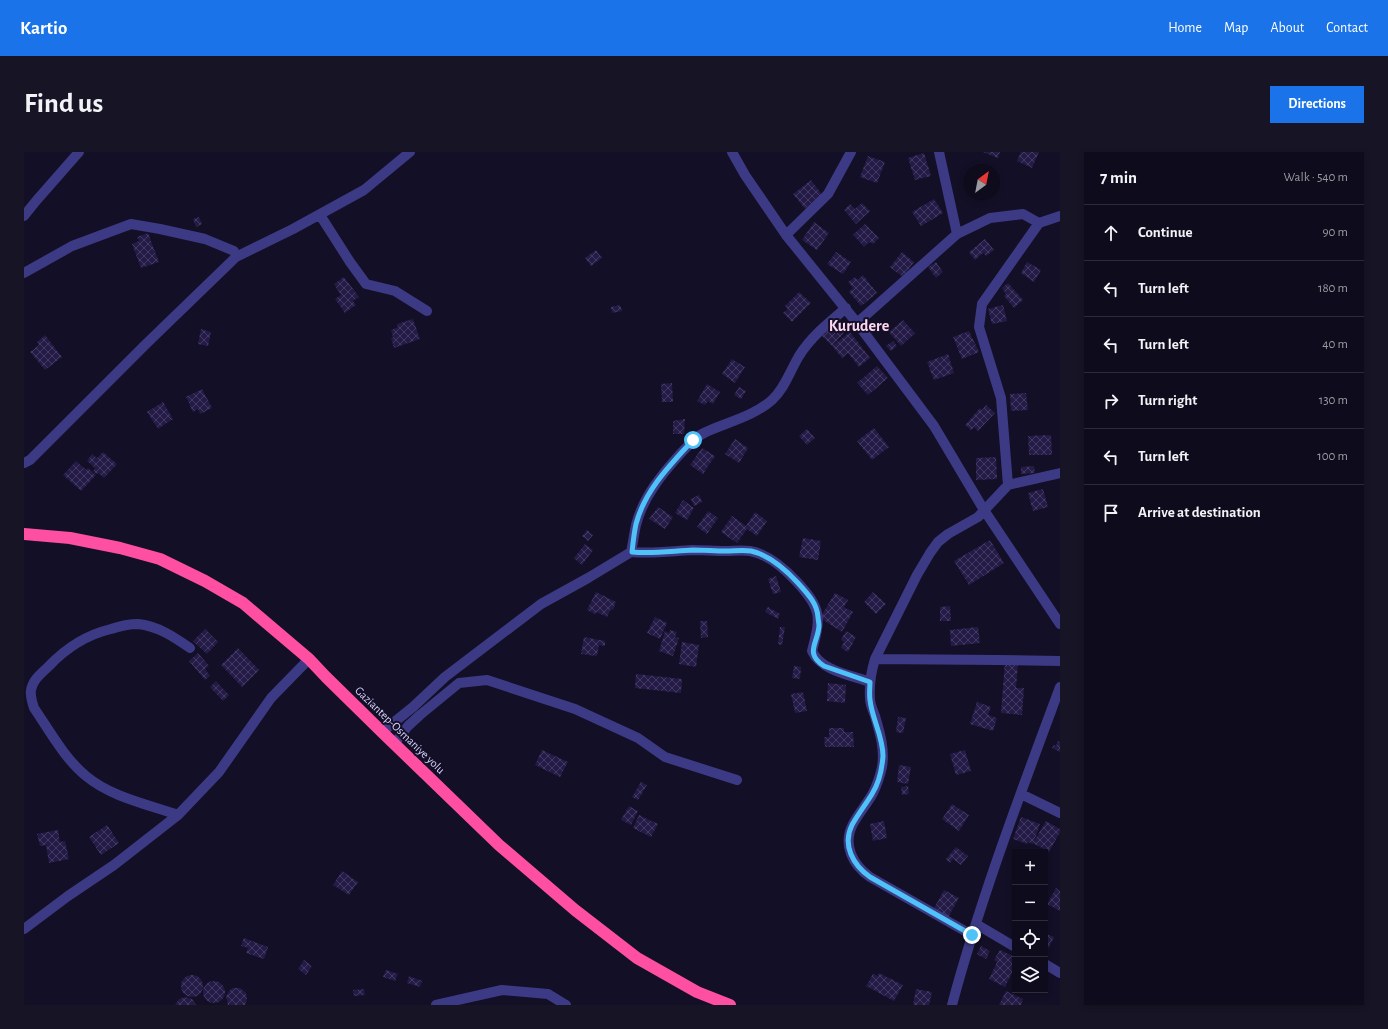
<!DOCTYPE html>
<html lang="en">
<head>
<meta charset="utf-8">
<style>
	:root { --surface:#0e0b1c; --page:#171425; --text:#f1f3f6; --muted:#9b9ba3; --line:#2e2b3b; --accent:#1a73e8 }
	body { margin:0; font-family:"Alegreya Sans",sans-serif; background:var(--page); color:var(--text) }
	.controls { position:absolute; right:12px; bottom:12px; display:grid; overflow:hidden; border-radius:0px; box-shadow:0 2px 6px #0003 }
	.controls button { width:36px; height:36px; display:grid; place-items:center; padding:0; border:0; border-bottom:1px solid var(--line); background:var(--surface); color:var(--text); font:20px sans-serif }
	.compass { position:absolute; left:940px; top:12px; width:36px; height:36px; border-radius:50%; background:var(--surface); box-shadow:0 2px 6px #0003; rotate:32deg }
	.stop { position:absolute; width:12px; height:12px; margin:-9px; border:3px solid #4fc3f7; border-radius:50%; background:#fff }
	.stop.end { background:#4fc3f7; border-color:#fff; box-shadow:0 1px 4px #0008 }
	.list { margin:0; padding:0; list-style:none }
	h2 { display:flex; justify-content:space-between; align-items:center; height:52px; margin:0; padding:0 16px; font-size:17px }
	h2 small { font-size:13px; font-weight:400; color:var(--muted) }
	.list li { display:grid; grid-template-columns:26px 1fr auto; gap:12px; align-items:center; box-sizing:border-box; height:56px; padding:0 16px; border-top:1px solid var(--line) }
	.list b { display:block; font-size:15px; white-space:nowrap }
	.list em { font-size:13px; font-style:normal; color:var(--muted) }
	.icon { flex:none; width:22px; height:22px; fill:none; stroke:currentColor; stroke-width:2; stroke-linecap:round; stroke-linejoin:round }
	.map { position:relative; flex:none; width:1036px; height:853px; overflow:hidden; border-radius:0px }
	header { display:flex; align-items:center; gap:24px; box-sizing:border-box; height:56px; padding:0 20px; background:var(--accent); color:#fff }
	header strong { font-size:19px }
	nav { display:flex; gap:22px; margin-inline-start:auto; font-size:14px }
	.intro { display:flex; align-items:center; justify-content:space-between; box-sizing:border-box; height:96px; padding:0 24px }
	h1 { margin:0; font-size:28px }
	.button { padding:10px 18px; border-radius:0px; background:var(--accent); color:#fff; font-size:14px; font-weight:700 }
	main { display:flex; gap:24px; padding:0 24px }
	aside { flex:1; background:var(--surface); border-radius:0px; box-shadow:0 2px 6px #0003 }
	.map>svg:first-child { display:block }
	.building { fill:url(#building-cross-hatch) }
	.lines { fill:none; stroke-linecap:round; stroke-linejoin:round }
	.minor { stroke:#3d3a85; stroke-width:10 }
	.highway { stroke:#ff4fa3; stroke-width:12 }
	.route { stroke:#4fc3f7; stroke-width:5 }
	.labels { text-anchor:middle; stroke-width:4; stroke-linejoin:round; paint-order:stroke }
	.street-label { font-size:12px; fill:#d9d4ff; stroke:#130f26 }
	.district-label { font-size:16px; font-weight:bold; fill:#ffd6f0; stroke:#130f26 }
</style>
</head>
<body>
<header>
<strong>Kartio</strong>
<nav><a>Home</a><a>Map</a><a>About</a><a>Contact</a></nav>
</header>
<div class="intro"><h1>Find us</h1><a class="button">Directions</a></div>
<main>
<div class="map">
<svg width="1036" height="853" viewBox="0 0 1036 853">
	<defs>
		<pattern id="building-cross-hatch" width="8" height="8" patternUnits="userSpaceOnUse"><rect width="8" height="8" fill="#241b47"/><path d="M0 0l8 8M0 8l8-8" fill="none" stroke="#433b63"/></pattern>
	</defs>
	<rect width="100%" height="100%" fill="#130f26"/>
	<path class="building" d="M959,0H976L974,6Z
		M997,0H1015L1008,16L993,9Z
		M900,1L907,24L891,28L884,6Z
		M844,4L861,10L853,31L836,25Z
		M787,28L799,44L781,57L769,42Z
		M910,47L919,61L897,74L888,60Z
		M838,51L846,59L832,72L820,58L826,52L831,57Z
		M175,65L178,72L172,75L169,67Z
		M790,70L805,81L793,98L778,88Z
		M841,72L855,86L849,92L845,90L840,95L829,83Z
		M124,81L135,110L117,116L108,92L115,89L113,85Z
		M961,87L970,98L962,104L959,101L951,108L945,100Z
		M572,98L578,106L567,114L561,106Z
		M812,100L827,110L819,122L803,112Z
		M878,100L890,110L879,125L866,115Z
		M912,110L919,120L912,126L904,115Z
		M1003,110L1017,118L1010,130L997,121Z
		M839,123L853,141L837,154L825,140L829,136L824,130L831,125L833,128Z
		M320,125L335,145L329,149L332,153L321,161L311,147L317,143L310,132Z
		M984,131L999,148L990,156L980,144L982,142L978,136Z
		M775,140L787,151L768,170L759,161L764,157L761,154Z
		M596,153L598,159L588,161L587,155Z
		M979,153L983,169L968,172L964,157Z
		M389,167L396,187L370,196L367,186L369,185L367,178L374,175L373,172Z
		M879,168L891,181L877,194L865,180Z
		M812,170L821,180L808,194L797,183Z
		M177,177L187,180L184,194L174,192Z
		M945,179L955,200L938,207L929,185Z
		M826,180L846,206L835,215L824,201L818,206L808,194Z
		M21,183L38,205L21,218L6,200L15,193L13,190Z
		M869,189L873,194L867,199L862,194Z
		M924,202L930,221L910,228L903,210Z
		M708,207L721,215L711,231L698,222Z
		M853,214L864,226L844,243L833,231Z
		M648,231L649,250H638L637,232Z
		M683,232L696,240L689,252L684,249L681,253L673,249Z
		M715,235L722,239L717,247L710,243Z
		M178,237L188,256L176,262L174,257L169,260L162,245Z
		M1002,241L1004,258L987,259L986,242Z
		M139,250L149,267L134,277L123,260Z
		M962,253L971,261L954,279L950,275L947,278L941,273L956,256L958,258Z
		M661,267L660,282H649V269Z
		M850,276L865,295L848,308L833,289Z
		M783,277L791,286L783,293L775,284Z
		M1027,283L1028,303H1005L1004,284Z
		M711,287L724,296L715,311L701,302Z
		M678,296L691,304L679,322L666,313Z
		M79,300L93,312L80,326L74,321L73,322L69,319L71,316L63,309L68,302L73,306Z
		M972,305L973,327L952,328V306Z
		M52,309L62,318L64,316L72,323L57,339L39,323Z
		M1010,314L1011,321L997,322V315Z
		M1019,337L1024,355L1009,359L1004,341Z
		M675,343L678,350L670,354L667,347Z
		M659,348L670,356L663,368L651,361Z
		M634,355L649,365L641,377L625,367Z
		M684,359L694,366L683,382L673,375Z
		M731,360L743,369L733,384L723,377L713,391L697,380L708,364L722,374Z
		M563,378L569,383L564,389L558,384Z
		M779,386L797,389L794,408L775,405Z
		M966,388L980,411L945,433L930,409Z
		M561,392L569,398L558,413L550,406Z
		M752,424L757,440L749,442L744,427Z
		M572,440L592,450L589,458L587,457L583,465L572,460L571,462L563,458Z
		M849,440L862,452L852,462L840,450Z
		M811,441L824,448L820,455L829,460L818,480L796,466Z
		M926,454L927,469H916V455Z
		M744,455L756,462L754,467L741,460Z
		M631,465L643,471L636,487L623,481Z
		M676,469H683L684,485L677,486Z
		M756,475H761L758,493L754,492Z
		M954,475L956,491L927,494L926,478Z
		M181,477L194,490L183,502L169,489Z
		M646,478L653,480L651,485L655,486L649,504L635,499L641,479L645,481Z
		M822,479L832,485L824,500L817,496L820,490L817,488Z
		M560,485L581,489V494L575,493L573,504L557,502Z
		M658,490L675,493L672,515L655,512Z
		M214,496L235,518L218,535L197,513Z
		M174,501L185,514L181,517L186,524L181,528L165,509Z
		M981,509L994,510L992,536H1000L998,563L977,561Z
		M770,514L777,515L776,527L768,526Z
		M612,522L658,527L657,541L611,536Z
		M192,529L205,543L199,549L186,535Z
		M804,531L822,533L821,551L803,549Z
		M779,540L783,559L771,561L767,542Z
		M953,550L967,555L964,563L973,566L969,579L946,572Z
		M874,565L882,566L879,581L872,580Z
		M805,576H820V580H829L830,595H801L800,585H805Z
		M1034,589L1036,590V600L1028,596L1030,593L1032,594Z
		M518,598L544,610L536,625L511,613Z
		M941,598L947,619L932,623L926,602Z
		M875,613L887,615L884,632L873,630Z
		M617,630L623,633L614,648L608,645Z
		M884,634L885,642L878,643L877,635Z
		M928,652L945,663L935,679L918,667Z
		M605,654L614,659L607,673L597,668Z
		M615,663L634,672L627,685L609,676Z
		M997,665L1016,672L1009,692L1004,690L1003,692L989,687Z
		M860,669L863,686L849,689L846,672Z
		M1022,669L1036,677V680L1025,700L1009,691Z
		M83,673L95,691L77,703L65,685Z
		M34,678L36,690L41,689L45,707L25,711L22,693L16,694L13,682Z
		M932,695L944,704L937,713L929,707L926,711L922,707Z
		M318,719L334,730L325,743L309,733Z
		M1032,736L1036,739V759L1023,752Z
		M920,738L935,746L923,767L909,758Z
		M1021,781L1030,785L1023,799L1021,798Z
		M220,786L244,795L240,807L222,801L224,796L217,794Z
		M957,794L966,799L962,807L953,802Z
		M976,798L991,805V815L981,835L965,827L973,810L970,808Z
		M280,808L288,814L282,823L274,817Z
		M362,818L374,822L371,829L359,825Z
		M855,821L879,833L870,849L842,834L849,822L854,824Z
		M157 834a11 11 0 1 1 22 0a11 11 0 1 1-22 0Z
		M385,824L398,829L396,835L383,831Z
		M179 840a11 11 0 1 1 22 0a11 11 0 1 1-22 0Z
		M209,836H216L222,841L223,847L221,853H204L202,844L206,838Z
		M340,837L341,843L330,844L329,838Z
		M892,837L908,840L905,853H889Z
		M982,839L999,847L997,853H975Z
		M161,845L168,847L172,853H151L155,847Z"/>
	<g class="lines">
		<path class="minor" d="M708,0L721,23L762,83L833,171L910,274L960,358L1036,472
			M915,0L933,82
			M296,63L326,110L342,132L371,139L403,159
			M0,64L12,49L55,0
			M762,83L804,42L827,0
			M0,121L48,94L107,72L136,77L181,87L210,99L212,105
			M833,171L933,82L966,66L999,62L1015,71
			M0,311L6,308L122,192L212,105L269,77L340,38L386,0
			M984,333L977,246L955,175L958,152L1015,71L1036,64
			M607,400C628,402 648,399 668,398C679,398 691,399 702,399C709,399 718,398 726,399C744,402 761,417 773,430C798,457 797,465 788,499C797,519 827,523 846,530
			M851,507L973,508L1036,509
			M358,580L389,555L421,525L517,452L564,426L607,400C609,391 610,382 612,373C619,345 638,322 657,301C665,293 672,284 682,280C704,270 730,264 748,248C761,236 766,219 775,204C787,185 804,171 822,156
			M370,592L384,574L396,563L435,531L463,528L551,557L614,586L641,605L713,628
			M997,642L1036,661
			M154,663C123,652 87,645 62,624C41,607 25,578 10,556C8,550 6,544 7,538C9,527 18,521 25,514C43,495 62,483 87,477C96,474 105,472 114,472C134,474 150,485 166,496
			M952,772L991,795
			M0,777L44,744L90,713L154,663L195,620L247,546L285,507
			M948,783L846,725C829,713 818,693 829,672C834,662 843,652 849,641C853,633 856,624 858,615C861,598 856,581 851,564C849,559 846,552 846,547C845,533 847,520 851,507L893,423L906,401L914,390L924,382L954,365L984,333L1036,321
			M1021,812L1036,821
			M412,853L478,838L524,842L542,853
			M928,853C957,745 997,640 1036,535"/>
		<path class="highway" d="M0,382L46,386L96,396L136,407L181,429L219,451L285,507L302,525L358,580L475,693L551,758L613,806L673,840L706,853"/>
	</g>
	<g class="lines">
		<path class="route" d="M669,288C646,313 621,338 612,372C610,381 609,391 608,400C628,402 648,399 669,398C680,398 691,399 702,399C710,399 719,398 727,399C745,403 762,418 774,431C783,441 793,451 794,465C794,467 795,471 795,474C794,491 780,501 800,514L846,530C846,535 845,542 846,548C848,567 859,584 859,604C858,617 855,631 848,642C842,652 834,662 828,673C818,693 829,713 846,725L948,783"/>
	</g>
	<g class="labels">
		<g class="street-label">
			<text transform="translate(376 578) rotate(44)" y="4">Gaziantep-Osmaniye yolu</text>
		</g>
		<g class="district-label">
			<text x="835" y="179">Kurudere</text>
		</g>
	</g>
</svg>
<div class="controls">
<button>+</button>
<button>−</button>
<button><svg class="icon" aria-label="locate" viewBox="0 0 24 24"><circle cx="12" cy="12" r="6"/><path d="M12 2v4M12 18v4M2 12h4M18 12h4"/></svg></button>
<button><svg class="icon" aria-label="layers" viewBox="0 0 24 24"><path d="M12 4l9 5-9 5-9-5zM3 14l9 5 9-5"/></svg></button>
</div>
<svg class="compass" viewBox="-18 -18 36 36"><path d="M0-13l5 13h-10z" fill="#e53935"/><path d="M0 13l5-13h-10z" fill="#9b9ba3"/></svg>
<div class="stop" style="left:669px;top:288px"></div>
<div class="stop end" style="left:948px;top:783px"></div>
</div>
<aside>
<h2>7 min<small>Walk · 540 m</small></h2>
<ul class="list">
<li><svg class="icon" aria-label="ahead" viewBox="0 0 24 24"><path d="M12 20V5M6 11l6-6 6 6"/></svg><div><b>Continue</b></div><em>90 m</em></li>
<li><svg class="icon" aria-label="left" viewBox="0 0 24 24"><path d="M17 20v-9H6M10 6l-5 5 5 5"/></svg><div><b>Turn left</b></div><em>180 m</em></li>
<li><svg class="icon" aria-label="left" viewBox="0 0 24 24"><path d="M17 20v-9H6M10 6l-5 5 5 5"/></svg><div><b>Turn left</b></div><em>40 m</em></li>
<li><svg class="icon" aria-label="right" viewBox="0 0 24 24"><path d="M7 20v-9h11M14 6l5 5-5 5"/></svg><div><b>Turn right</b></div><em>130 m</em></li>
<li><svg class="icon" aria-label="left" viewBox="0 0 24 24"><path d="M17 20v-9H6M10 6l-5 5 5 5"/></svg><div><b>Turn left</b></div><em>100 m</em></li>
<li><svg class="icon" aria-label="arrive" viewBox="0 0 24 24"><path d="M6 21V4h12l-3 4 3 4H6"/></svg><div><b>Arrive at destination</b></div></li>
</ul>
</aside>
</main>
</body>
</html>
